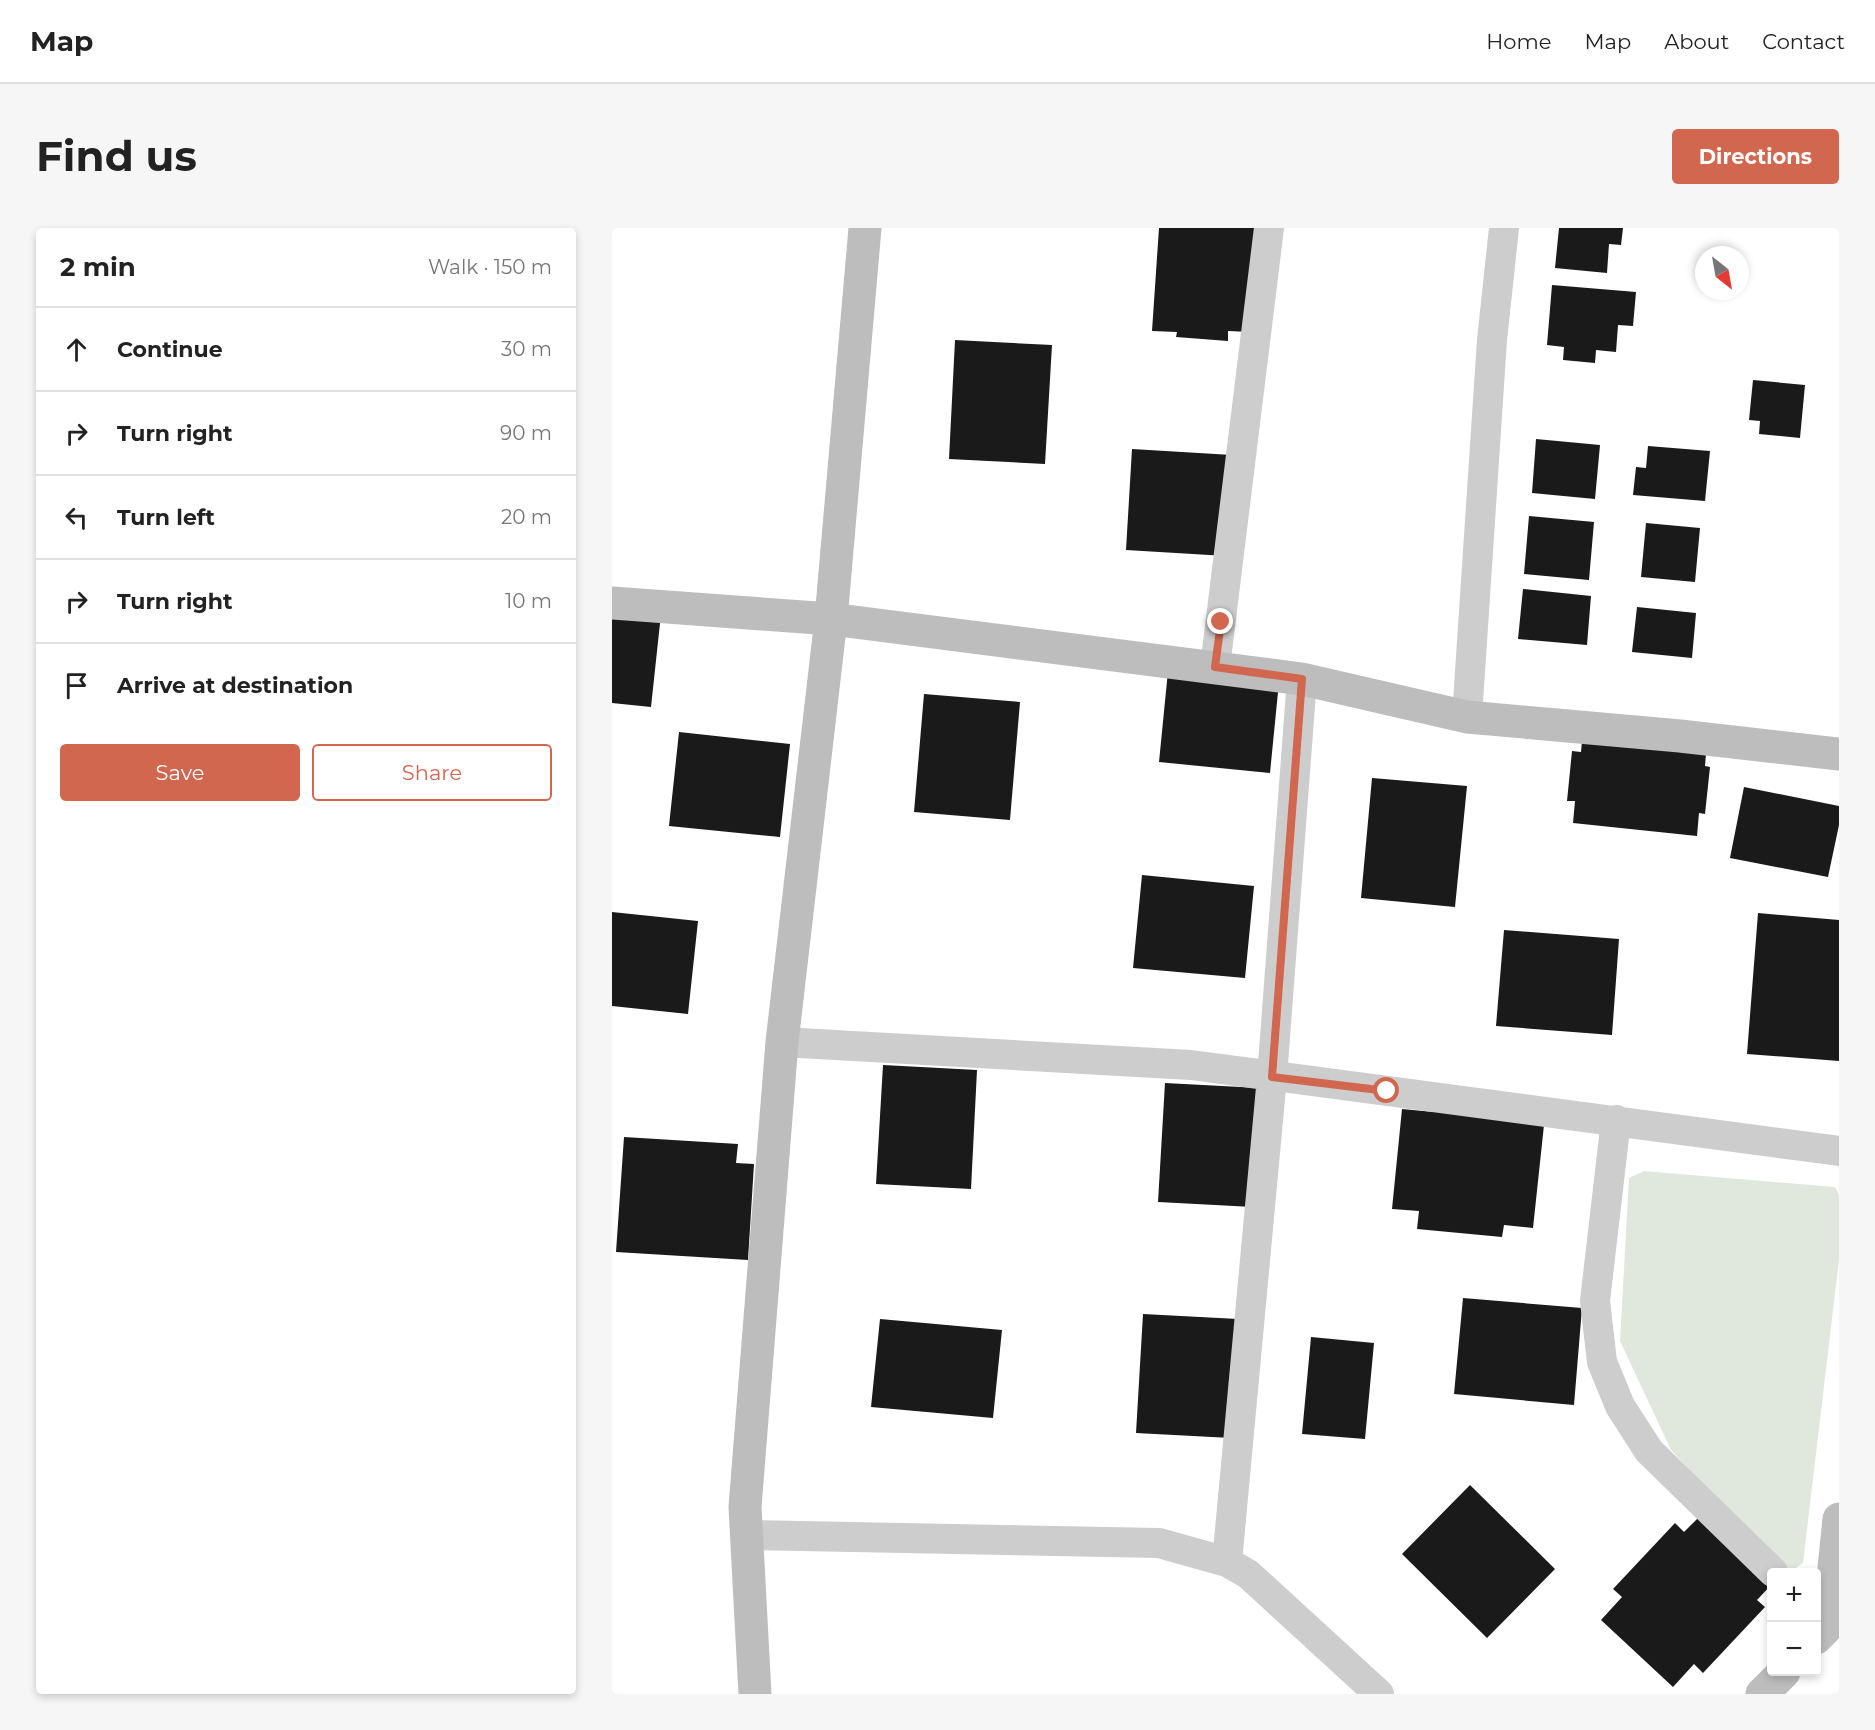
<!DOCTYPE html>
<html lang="en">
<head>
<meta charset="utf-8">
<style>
	:root { --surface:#fff; --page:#f6f6f6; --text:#222; --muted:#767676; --line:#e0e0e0; --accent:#d1674e }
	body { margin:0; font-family:Montserrat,sans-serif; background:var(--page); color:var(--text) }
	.controls { position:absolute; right:18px; bottom:18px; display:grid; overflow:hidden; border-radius:6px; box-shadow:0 3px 9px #0003 }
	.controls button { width:54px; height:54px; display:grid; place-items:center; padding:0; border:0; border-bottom:2px solid var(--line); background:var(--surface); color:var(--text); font:30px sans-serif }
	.compass { position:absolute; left:1083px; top:18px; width:54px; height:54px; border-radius:50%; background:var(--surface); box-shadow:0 3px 9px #0003; rotate:149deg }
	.stop { position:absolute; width:18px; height:18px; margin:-14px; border:4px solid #d1674e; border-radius:50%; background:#fff }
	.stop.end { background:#d1674e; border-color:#fff; box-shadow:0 2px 6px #0008 }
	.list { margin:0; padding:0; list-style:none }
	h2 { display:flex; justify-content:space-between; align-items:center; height:78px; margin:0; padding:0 24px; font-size:26px }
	h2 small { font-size:20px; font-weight:400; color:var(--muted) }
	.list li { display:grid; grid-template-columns:39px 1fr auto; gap:18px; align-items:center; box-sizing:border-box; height:84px; padding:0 24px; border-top:2px solid var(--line) }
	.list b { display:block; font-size:22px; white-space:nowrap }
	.list em { font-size:20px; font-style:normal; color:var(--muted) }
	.actions { display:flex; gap:12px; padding:18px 24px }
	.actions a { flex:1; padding:14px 0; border:2px solid var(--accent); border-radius:6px; text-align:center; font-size:21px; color:var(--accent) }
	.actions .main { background:var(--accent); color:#fff }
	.icon { flex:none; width:33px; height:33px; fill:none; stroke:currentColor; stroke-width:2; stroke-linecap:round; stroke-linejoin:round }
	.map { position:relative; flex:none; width:1227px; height:1466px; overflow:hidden; border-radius:6px }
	header { display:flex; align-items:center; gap:36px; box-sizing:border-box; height:84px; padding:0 30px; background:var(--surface); border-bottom:2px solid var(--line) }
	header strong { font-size:28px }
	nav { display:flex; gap:33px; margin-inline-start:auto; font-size:21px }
	.intro { display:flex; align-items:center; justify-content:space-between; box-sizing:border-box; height:144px; padding:0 36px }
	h1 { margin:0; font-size:42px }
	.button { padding:15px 27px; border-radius:6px; background:var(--accent); color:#fff; font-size:21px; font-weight:700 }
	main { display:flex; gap:36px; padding:0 36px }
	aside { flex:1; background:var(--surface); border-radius:6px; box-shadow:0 3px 9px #0003 }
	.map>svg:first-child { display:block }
	.green { fill:#e0e8dd }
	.building { fill:#1a1a1a }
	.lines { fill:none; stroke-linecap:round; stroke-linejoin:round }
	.street { stroke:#cdcdcd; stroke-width:30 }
	.secondary { stroke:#bdbdbd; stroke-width:33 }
	.route { stroke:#d1674e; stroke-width:8 }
</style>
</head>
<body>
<header>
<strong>Map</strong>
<nav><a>Home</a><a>Map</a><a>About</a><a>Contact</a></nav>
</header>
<div class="intro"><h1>Find us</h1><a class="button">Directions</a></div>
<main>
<aside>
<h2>2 min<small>Walk · 150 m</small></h2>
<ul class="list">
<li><svg class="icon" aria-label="ahead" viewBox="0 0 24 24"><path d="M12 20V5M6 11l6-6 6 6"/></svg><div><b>Continue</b></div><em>30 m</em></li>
<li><svg class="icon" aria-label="right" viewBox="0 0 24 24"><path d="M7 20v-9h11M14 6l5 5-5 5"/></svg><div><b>Turn right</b></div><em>90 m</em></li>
<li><svg class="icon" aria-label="left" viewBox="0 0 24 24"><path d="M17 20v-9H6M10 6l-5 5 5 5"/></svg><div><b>Turn left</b></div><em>20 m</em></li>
<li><svg class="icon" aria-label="right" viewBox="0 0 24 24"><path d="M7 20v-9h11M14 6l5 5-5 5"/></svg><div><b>Turn right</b></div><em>10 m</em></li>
<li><svg class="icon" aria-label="arrive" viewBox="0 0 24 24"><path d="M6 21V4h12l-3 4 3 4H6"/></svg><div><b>Arrive at destination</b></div></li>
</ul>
<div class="actions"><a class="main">Save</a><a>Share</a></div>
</aside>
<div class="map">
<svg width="1227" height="1466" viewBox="0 0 1227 1466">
	<rect width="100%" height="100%" fill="#fff"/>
	<path class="green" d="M1032,943L1223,959L1227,967V1032L1191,1335L1178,1344H1166L1130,1298L1059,1222L1008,1113L1017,950Z"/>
	<path class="building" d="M547,0H646L639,104L616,103V113L564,109L565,104L540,103Z
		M947,0H1011L1009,17L997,16L995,45L943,40Z
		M940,57L1024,64L1021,98L1006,97L1004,124L984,122L983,135L951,132L952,119L935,117Z
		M343,112L440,117L433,236L337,231Z
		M1141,152L1193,157L1188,210L1147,206L1148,193L1137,192Z
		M924,211L988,217L983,271L920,265Z
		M1036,218L1098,223L1093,273L1021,267L1024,239L1034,240Z
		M520,221L620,227L614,328L514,322Z
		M917,288L982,294L977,352L912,346Z
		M1034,295L1088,300L1083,354L1029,349Z
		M911,361L979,368L975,417L906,411Z
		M1025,379L1084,385L1080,430L1020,424Z
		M0,381L49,386L39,479L0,475Z
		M556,443L667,454L658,545L547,534Z
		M312,466L408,474L398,592L302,584Z
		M971,502L1095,514L1093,538L1098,539L1093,586L1087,585L1085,608L961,595L963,573H955L960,523L969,524Z
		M67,504L178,516L168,609L57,598Z
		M760,550L855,558L843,679L749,670Z
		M1132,559L1227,578V597L1216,649L1118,630Z
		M530,647L642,658L633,750L521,740Z
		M0,684L86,693L76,786L0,778Z
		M1146,685L1227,692V833L1135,826Z
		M892,702L1007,711L1000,807L884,798Z
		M271,837L365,842L359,961L264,956Z
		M553,855L648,860L641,979L546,974Z
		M823,873L932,897L921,1000L892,997L890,1009L805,1001L807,983L780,981L790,881L822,884Z
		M12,909L126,916L124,935L142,936L136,1032L4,1024Z
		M851,1070L970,1080L962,1177L842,1166Z
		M531,1086L626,1091L619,1210L524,1205Z
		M268,1091L390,1102L381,1190L259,1179Z
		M699,1109L762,1115L753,1211L690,1206Z
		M858,1257L943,1341L875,1410L790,1326Z
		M1090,1286L1160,1356L1145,1372L1153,1379L1091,1445L1082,1436L1061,1459L989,1392L1010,1369L1001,1361L1063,1295L1072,1304Z"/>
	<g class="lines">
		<path class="street" d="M603,439L657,0
			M855,489L880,112L892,0
			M170,814L579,837L1227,923
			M1004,892L983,1073L990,1134L1008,1178L1037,1223L1161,1344
			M135,1307L547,1315L615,1334L636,1346L767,1466
			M615,1334L660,849L690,451"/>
		<path class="secondary" d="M0,375L219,391L690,451L855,489L1068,508L1227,526
			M1204,1410L1216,1398L1227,1291
			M143,1466L133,1279L170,814L219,391L253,0
			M1150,1466L1172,1444"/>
	</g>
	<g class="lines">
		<path class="route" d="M609,394L603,439L690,451L660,849L775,863"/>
	</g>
</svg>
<div class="controls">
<button>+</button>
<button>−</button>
</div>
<svg class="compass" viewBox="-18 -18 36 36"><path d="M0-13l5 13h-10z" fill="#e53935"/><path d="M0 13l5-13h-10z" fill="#767676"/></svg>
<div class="stop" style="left:775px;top:863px"></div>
<div class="stop end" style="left:609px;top:394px"></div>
</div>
</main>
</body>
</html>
